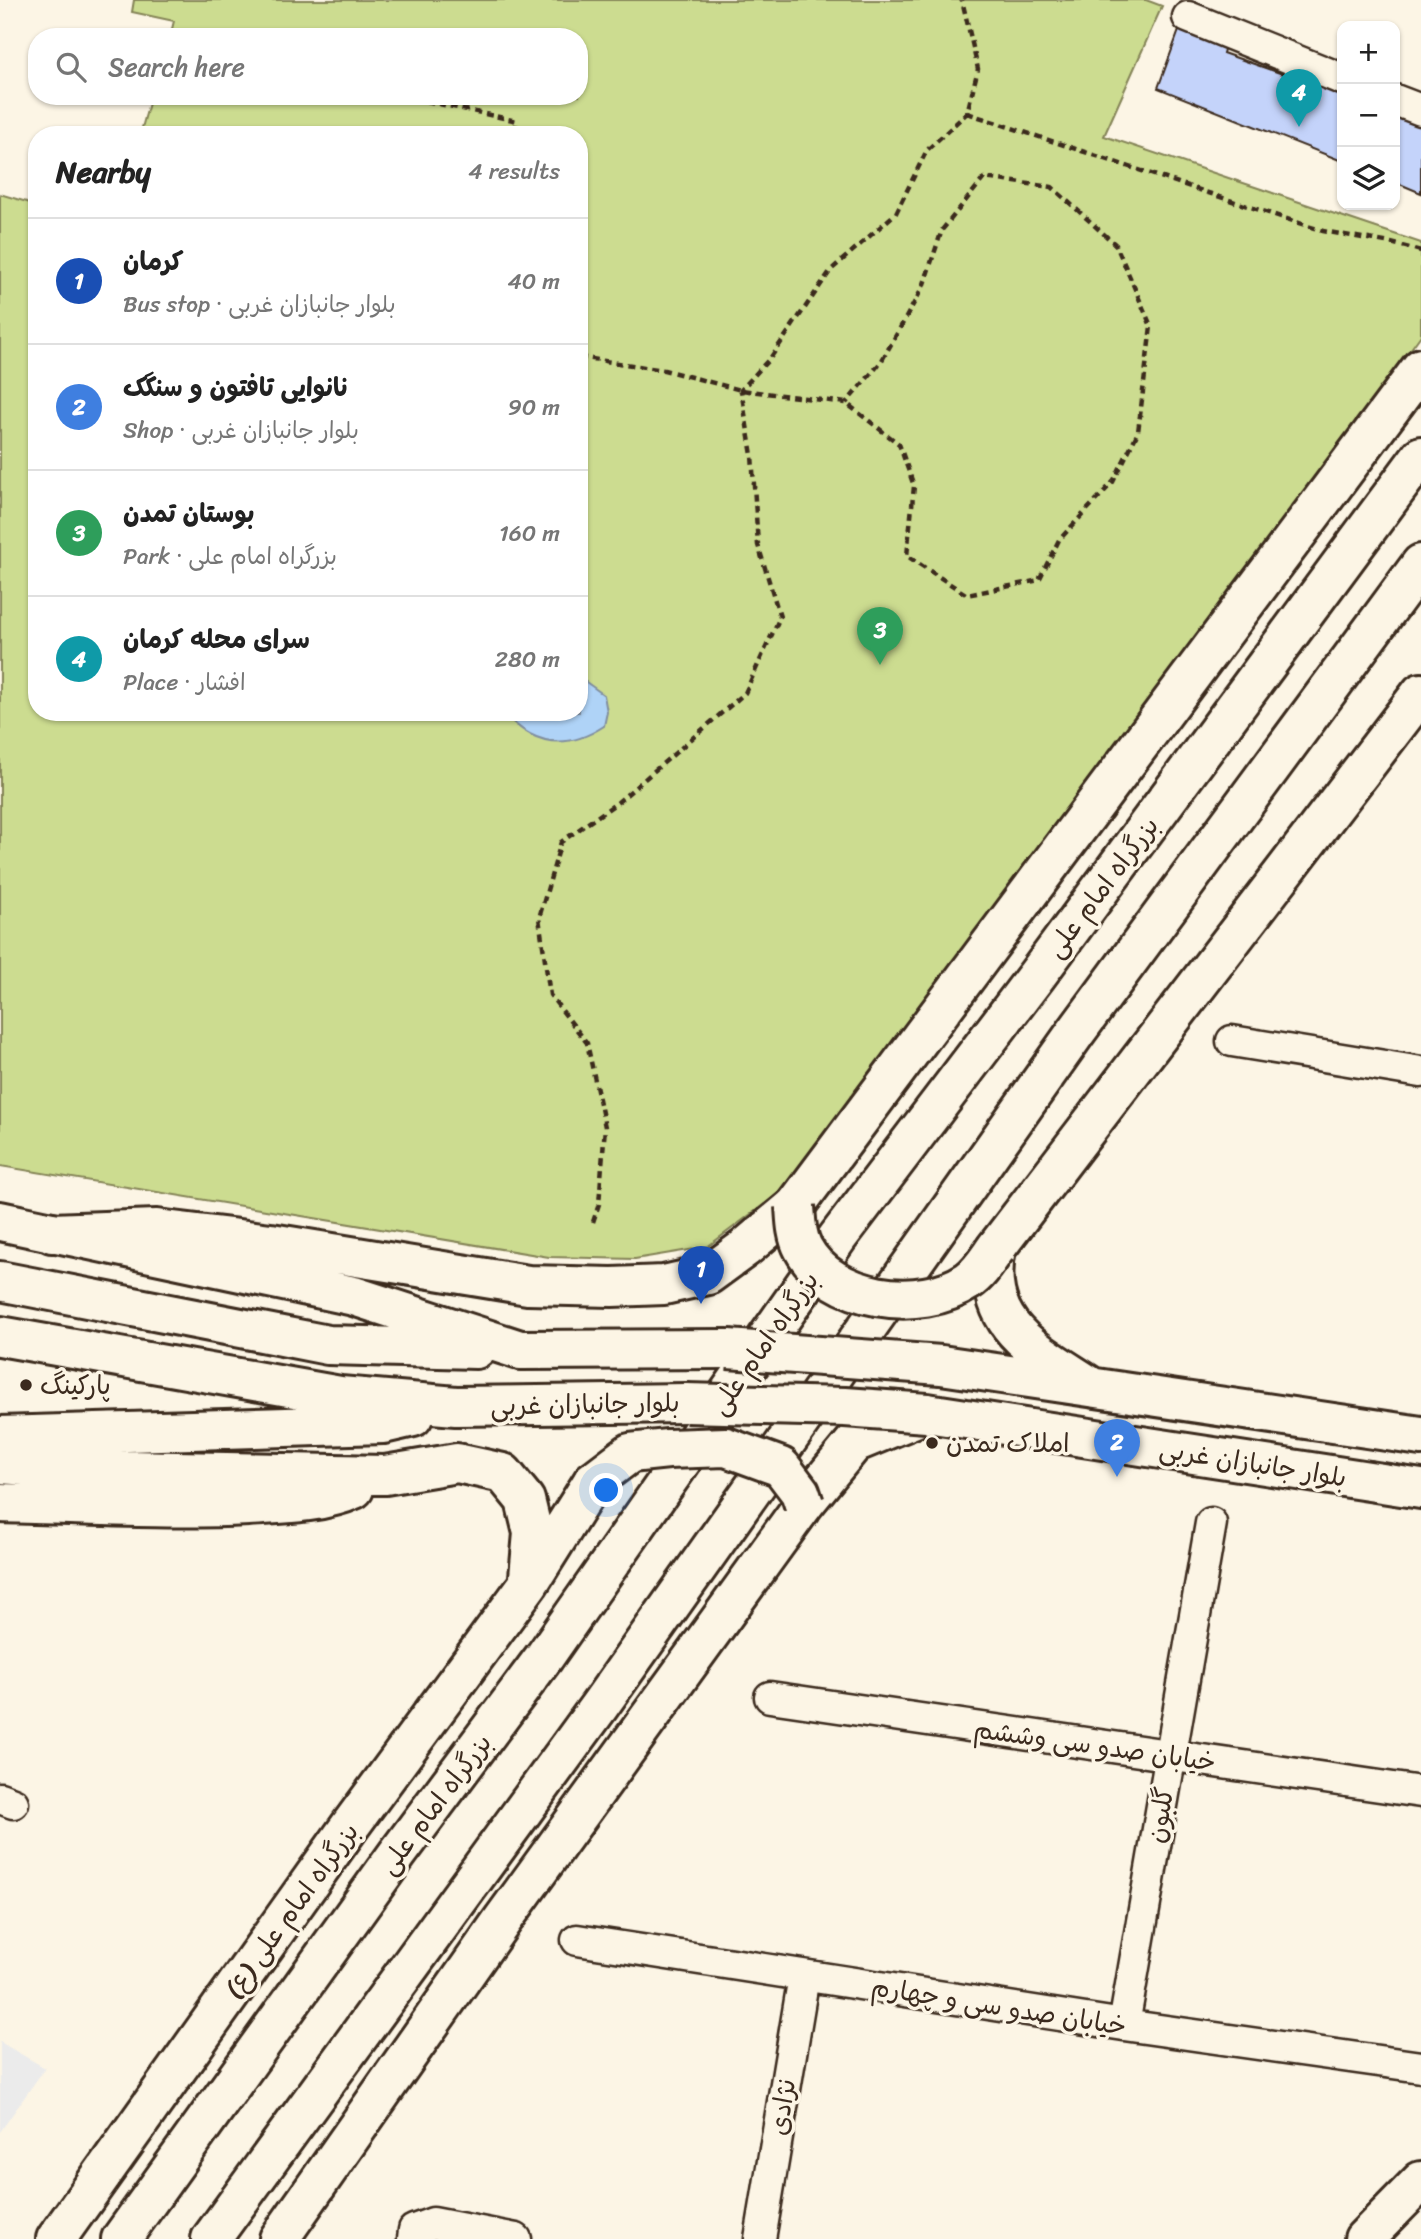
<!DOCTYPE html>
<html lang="en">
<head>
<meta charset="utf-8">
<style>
	:root { --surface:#fff; --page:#f6f6f6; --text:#222; --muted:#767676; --line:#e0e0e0; --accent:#3b2a1e }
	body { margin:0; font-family:Sriracha,"Playpen Sans Arabic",sans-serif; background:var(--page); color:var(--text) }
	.controls { position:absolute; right:21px; top:21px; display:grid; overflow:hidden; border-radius:14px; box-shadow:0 2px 5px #0004 }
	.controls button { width:63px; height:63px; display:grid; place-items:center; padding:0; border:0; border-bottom:2px solid var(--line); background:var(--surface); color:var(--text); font:35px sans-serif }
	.you { position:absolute; left:607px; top:1491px; width:24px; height:24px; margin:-18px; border:5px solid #fff; border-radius:50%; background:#1a73e8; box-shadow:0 0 0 10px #1a73e833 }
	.badge { display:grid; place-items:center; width:46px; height:46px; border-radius:50%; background:var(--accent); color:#fff; font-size:23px; font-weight:700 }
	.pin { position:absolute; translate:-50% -58px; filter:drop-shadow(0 2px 4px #0008) }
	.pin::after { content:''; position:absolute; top:37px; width:24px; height:21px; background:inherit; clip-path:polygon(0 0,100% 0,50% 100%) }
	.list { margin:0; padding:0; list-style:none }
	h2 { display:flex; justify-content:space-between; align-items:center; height:91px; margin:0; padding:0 28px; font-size:30px }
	h2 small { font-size:23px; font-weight:400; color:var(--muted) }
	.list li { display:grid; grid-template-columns:46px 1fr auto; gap:21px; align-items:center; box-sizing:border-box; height:126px; padding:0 28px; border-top:2px solid var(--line) }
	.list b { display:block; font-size:26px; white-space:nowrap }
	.list p { margin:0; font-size:23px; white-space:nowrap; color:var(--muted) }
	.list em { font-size:23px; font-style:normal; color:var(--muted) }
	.icon { flex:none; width:38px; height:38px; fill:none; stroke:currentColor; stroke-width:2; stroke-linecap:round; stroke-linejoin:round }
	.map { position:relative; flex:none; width:1421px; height:2239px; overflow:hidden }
	.search { position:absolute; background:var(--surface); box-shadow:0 2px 5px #0004; left:28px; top:28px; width:560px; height:77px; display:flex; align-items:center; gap:18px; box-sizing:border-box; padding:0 24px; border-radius:28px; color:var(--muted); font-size:26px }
	.panel { position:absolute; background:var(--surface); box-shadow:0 2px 5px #0004; left:28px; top:126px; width:560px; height:595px; border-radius:28px }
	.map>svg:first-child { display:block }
	.built { fill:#ebebeb }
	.green { fill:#ccdc90; stroke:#848357; stroke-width:2 }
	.water { fill:#afd3f7; stroke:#818fa0; stroke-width:2 }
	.building { fill:#c4d3fa; stroke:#3b2a1e; stroke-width:2 }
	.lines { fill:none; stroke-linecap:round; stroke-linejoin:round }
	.minor-casing { stroke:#3b2a1e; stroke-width:35 }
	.secondary-casing { stroke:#3b2a1e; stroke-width:44 }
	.primary-casing { stroke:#3b2a1e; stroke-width:44 }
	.trunk-casing { stroke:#3b2a1e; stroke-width:44 }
	.path { stroke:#3b2a1e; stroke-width:4.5; stroke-dasharray:7 5; stroke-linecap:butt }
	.minor { stroke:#fcf5e5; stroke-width:30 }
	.secondary { stroke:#fcf5e5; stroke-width:38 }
	.primary { stroke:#fcf5e5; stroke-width:38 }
	.trunk { stroke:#fcf5e5; stroke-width:38 }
	.secondary-bridge-casing { stroke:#3b2a1e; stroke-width:44; stroke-linecap:butt }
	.secondary-bridge { stroke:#fcf5e5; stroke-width:38 }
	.poi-dot { fill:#3b2a1e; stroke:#fcf5e5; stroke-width:2.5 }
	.labels { text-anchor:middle; stroke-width:7; stroke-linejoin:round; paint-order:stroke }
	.street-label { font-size:26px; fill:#3b2a1e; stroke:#fcf5e5 }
	.poi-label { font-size:26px; fill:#3b2a1e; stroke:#fcf5e5; text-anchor:start }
</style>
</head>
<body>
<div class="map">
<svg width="1421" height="2239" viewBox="0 0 1421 2239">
	<rect width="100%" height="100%" fill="#fcf5e5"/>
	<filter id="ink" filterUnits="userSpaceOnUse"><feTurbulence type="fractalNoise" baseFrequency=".0143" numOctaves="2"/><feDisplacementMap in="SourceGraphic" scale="14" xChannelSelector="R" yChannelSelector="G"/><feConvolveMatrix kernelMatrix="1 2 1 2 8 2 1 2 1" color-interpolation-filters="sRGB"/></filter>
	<g filter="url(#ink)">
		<path class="built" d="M0,2042L45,2068L0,2132Z"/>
		<path class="green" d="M134,0H1146L1162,6L1104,136L1421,243V335L951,979L787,1187L707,1247L635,1259L549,1257L0,1166V194L37,205V712H579V135H140L151,96H579V37H170L174,21L132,12Z"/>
		<path class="water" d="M579,677L604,695L607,712L604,726C566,751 533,746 503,712H579Z"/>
		<path class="building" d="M1181,25L1227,39L1223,53L1336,93L1342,86V161L1158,88Z
			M1395,106L1421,117V193L1395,182Z"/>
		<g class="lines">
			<defs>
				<path id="minor" d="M1188,17L1342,79
					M1395,100L1421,110
					M1232,1041L1421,1072
					M770,1697L1421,1792
					M0,1798L13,1803
					M577,1940L1124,2025L1421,2067
					M1124,2025L1211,1523
					M413,2239L414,2230L433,2223L516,2239
					M760,2239L804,1976"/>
				<path id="secondary" d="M0,1221L354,1296L520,1350L728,1349
					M52,1233L157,1229L271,1243L528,1285L612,1287L664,1285L708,1275L745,1248L795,1206L1421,368
					M0,1281L328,1345L476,1349
					M0,1336L340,1396L456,1406L686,1403
					M941,1365L1421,1436
					M1090,1386C1034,1349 981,1326 996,1248L1421,693
					M0,1436L383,1424L413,1417
					M0,1464L75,1469L385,1475L457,1463L503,1473L525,1500L533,1533L529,1577
					M0,1503C83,1505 166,1510 248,1506C281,1504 324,1503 354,1489
					M56,2239L350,1826L529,1583L593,1481
					M279,2239L502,1921L804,1504L854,1443L927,1413L1421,1489"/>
				<path id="primary" d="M1364,2239L1421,2181"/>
				<path id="trunk" d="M121,2239L398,1853L545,1656L838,1237L1037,975L1421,456
					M211,2239L600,1705L1076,1032L1421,564"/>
			</defs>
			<use href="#minor" class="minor-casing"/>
			<use href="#secondary" class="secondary-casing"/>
			<use href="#primary" class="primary-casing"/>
			<use href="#trunk" class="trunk-casing"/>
			<path class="path" d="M403,96L517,121L514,135
				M967,113L1323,231L1391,243L1421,251
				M579,357L664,370L741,390L846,403L899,444L914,486L907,556L967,595L1039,580L1059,540L1113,482L1138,432L1151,326L1116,245L1052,187L984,178L942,230L923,287L881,362L846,403
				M593,1222L599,1204L605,1127L587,1043L550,995L539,918L561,842L618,802L745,693L780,617L758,545L752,455L741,390L771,357L831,270L896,213L927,150L967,113L978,69L962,0"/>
			<use href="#minor" class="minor"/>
			<use href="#secondary" class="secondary"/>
			<use href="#primary" class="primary"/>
			<use href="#trunk" class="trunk"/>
			<defs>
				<path id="secondary-bridge" d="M795,1206C796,1220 796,1235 803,1248C831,1301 920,1313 968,1281C980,1273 988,1259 996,1248
					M728,1349L941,1365
					M686,1403L845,1407L927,1413
					M593,1481L630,1453L668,1449L726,1447L781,1467L800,1492L804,1504"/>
			</defs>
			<use href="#secondary-bridge" class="secondary-bridge-casing"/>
			<use href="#secondary-bridge" class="secondary-bridge"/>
		</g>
	</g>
	<g class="poi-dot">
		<circle cx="26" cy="1385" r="7"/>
		<circle cx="932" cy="1443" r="7"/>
	</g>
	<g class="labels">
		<g class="street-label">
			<text transform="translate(1102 887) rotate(-53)" y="9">بزرگراه امام علی</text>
			<text transform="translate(764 1343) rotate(-55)" y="9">بزرگراه امام علی</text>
			<text transform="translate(585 1404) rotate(-1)" y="9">بلوار جانبازان غربی</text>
			<text transform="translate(1253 1463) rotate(9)" y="9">بلوار جانبازان غربی</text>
			<text transform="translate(1095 1745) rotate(8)" y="9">خیابان صدو سی وششم</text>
			<text transform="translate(435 1804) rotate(-53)" y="9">بزرگراه امام علی</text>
			<text transform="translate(1160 1815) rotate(-80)" y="9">گلبون</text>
			<text transform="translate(291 1910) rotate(-54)" y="9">بزرگراه امام علی (ع)</text>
			<text transform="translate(999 2006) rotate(9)" y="9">خیابان صدو سی و چهارم</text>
			<text transform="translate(782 2107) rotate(-81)" y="9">نژادی</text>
		</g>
		<g class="poi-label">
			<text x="40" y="1394">پارکینگ</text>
			<text x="946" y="1452">املاک تمدن</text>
		</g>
	</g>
</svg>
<div class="controls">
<button>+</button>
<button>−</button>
<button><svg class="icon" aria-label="layers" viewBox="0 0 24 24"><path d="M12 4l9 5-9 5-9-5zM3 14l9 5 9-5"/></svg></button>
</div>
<div class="you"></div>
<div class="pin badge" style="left:701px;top:1304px;background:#1a4fb4">1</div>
<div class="pin badge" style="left:1117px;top:1477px;background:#3f7fe0">2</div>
<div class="pin badge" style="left:880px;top:665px;background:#2e9e5b">3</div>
<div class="pin badge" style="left:1299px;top:127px;background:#0f9aa8">4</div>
<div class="search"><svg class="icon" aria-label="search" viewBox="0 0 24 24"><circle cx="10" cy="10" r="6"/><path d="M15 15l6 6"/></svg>Search here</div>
<section class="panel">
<h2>Nearby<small>4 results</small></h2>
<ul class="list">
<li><span class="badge" style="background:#1a4fb4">1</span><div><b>کرمان</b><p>Bus stop · بلوار جانبازان غربی</p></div><em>40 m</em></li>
<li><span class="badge" style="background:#3f7fe0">2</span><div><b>نانوایی تافتون و سنگک</b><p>Shop · بلوار جانبازان غربی</p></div><em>90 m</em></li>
<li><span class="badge" style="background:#2e9e5b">3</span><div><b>بوستان تمدن</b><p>Park · بزرگراه امام علی</p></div><em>160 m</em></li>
<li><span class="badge" style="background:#0f9aa8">4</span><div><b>سرای محله کرمان</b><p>Place · افشار</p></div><em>280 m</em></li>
</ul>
</section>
</div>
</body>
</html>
